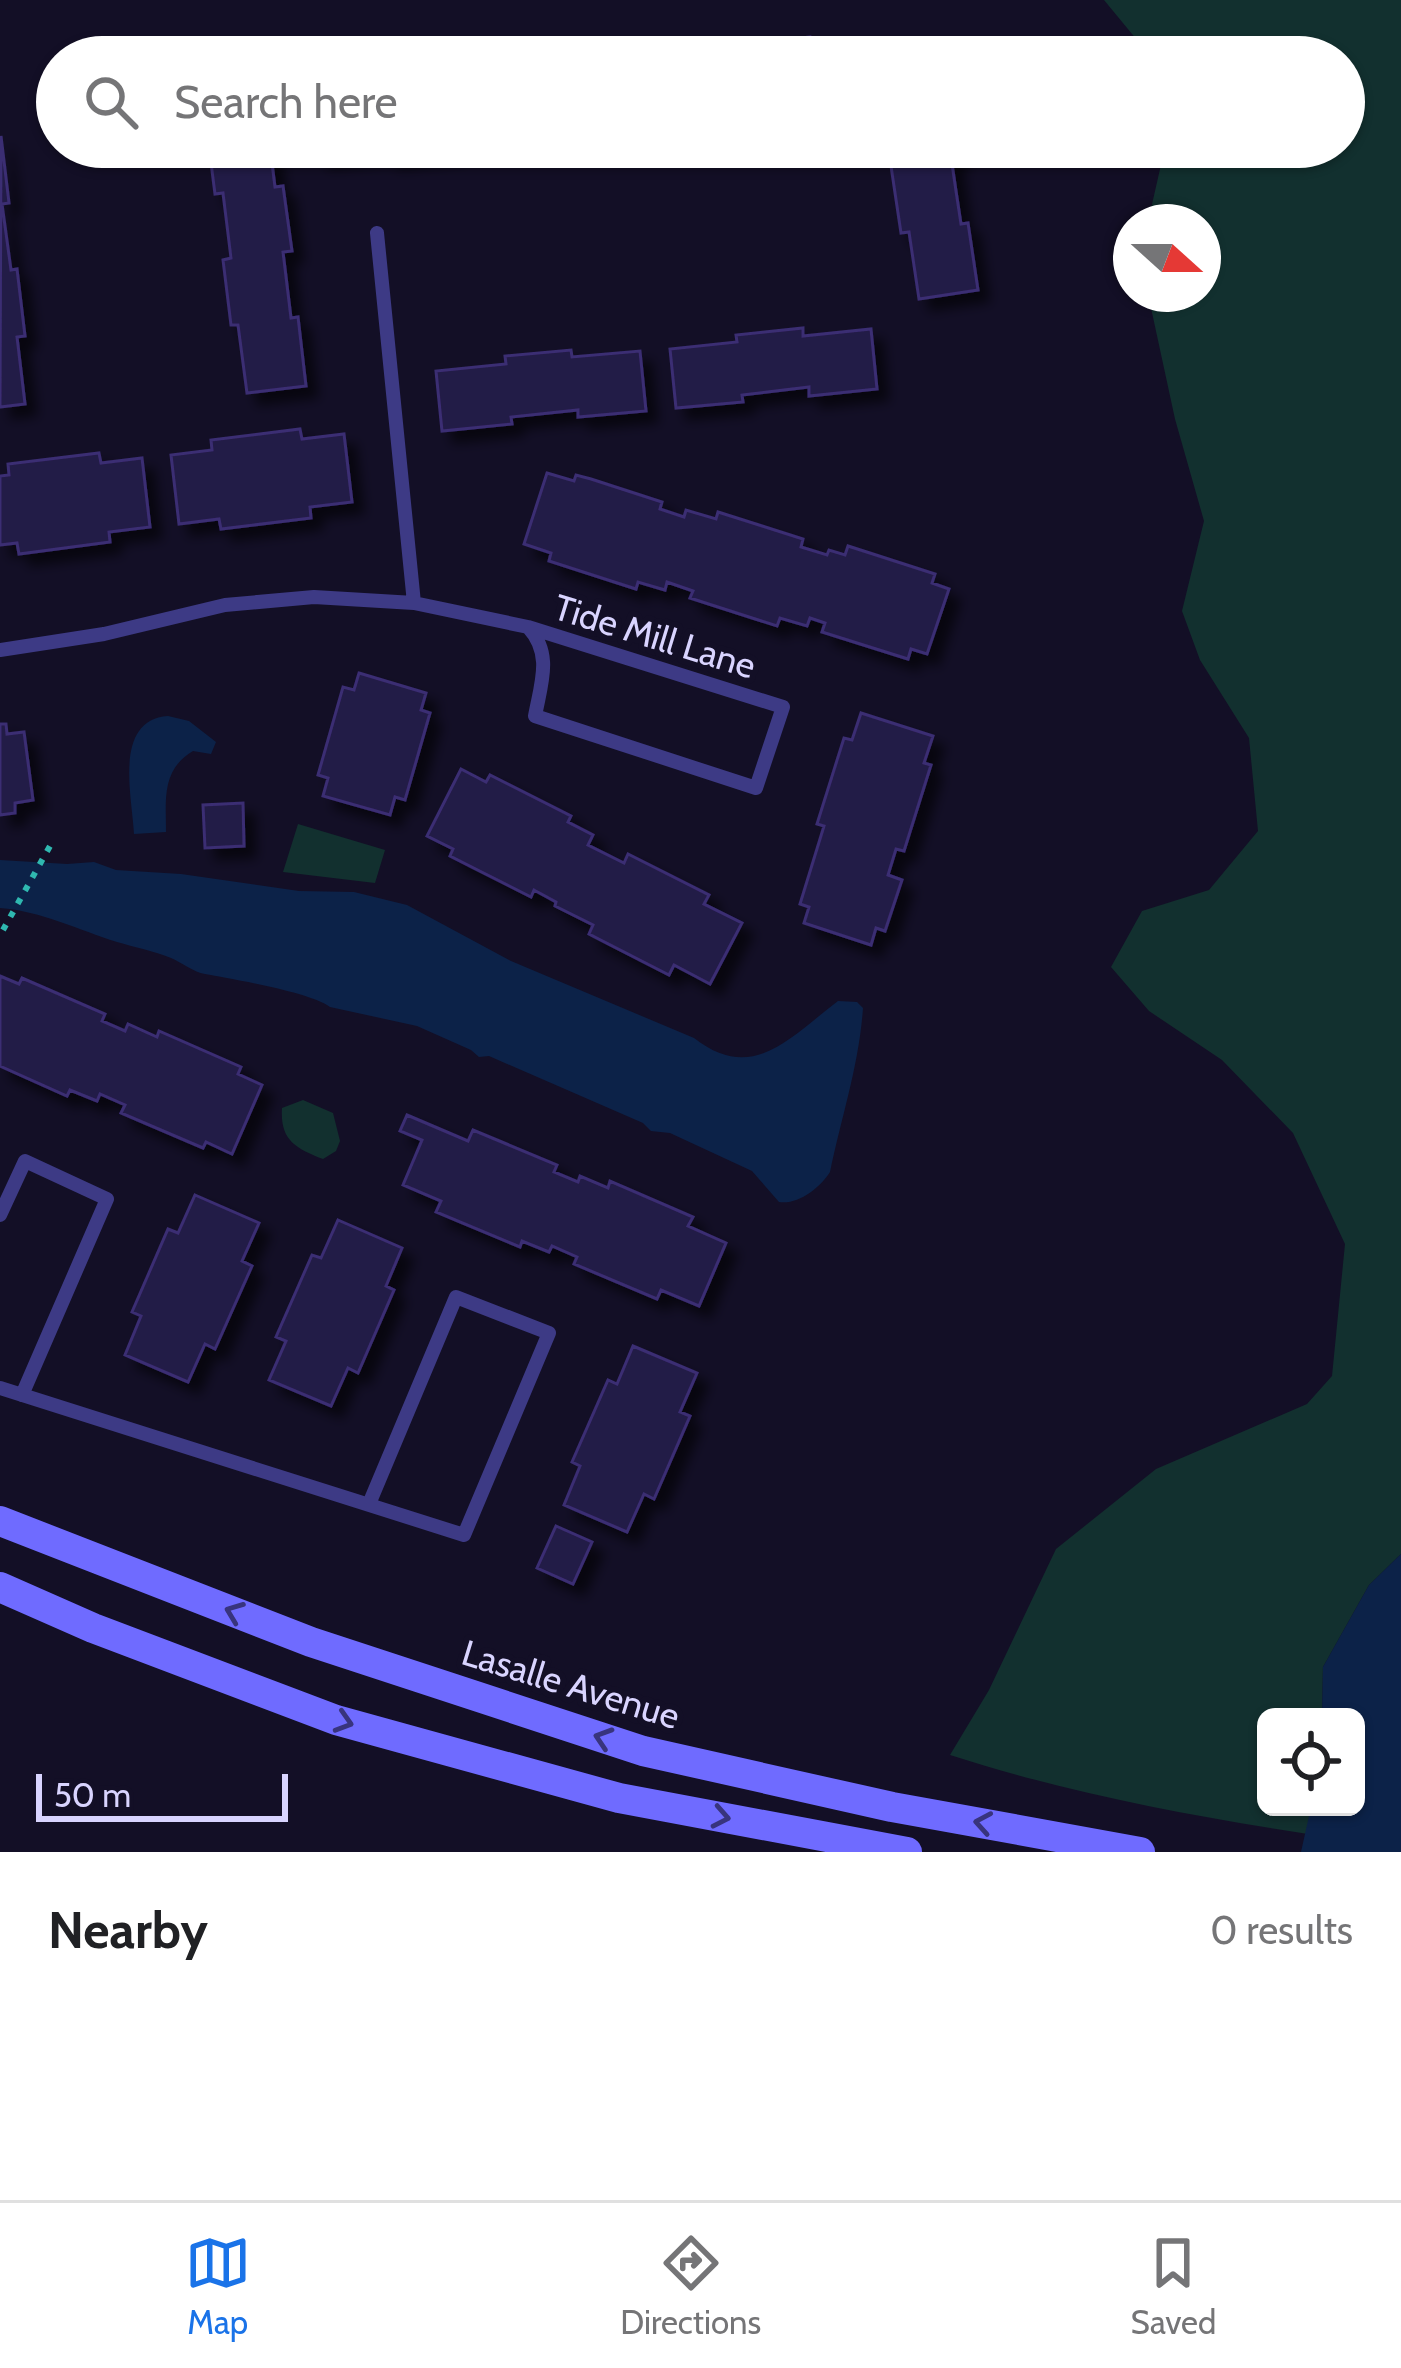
<!DOCTYPE html>
<html lang="en">
<head>
<meta charset="utf-8">
<style>
	:root { --surface:#fff; --page:#f2f2f2; --text:#202124; --muted:#757577; --line:#e0e0e0; --accent:#1a73e8 }
	body { margin:0; font-family:Cabin,sans-serif; background:var(--page); color:var(--text) }
	.controls { position:absolute; right:36px; bottom:36px; display:grid; overflow:hidden; border-radius:18px; box-shadow:0 3px 9px #0004 }
	.controls button { width:108px; height:108px; display:grid; place-items:center; padding:0; border:0; border-bottom:3px solid var(--line); background:var(--surface); color:var(--text); font:60px sans-serif }
	.compass { position:absolute; left:1113px; top:204px; width:108px; height:108px; border-radius:50%; background:var(--surface); box-shadow:0 3px 9px #0004; rotate:111deg }
	.scale { position:absolute; left:36px; bottom:30px; width:252px; box-sizing:border-box; padding-left:12px; border:6px solid #d9d4ff; border-top:0; font-size:33px; line-height:42px; white-space:nowrap; color:#d9d4ff; -webkit-text-stroke:9px #130f26; paint-order:stroke }
	.list { margin:0; padding:0; list-style:none }
	h2 { display:flex; justify-content:space-between; align-items:center; height:156px; margin:0; padding:0 48px; font-size:51px }
	h2 small { font-size:39px; font-weight:400; color:var(--muted) }
	.icon { flex:none; width:66px; height:66px; fill:none; stroke:currentColor; stroke-width:2; stroke-linecap:round; stroke-linejoin:round }
	.map { position:relative; flex:none; width:1401px; height:1852px; overflow:hidden }
	.search { position:absolute; background:var(--surface); box-shadow:0 3px 9px #0004; left:36px; right:36px; top:36px; height:132px; display:flex; align-items:center; gap:30px; box-sizing:border-box; padding:0 42px; border-radius:66px; color:var(--muted); font-size:45px }
	.sheet { height:348px; background:var(--surface) }
	nav { display:flex; justify-content:space-around; align-items:center; box-sizing:border-box; height:168px; border-top:3px solid var(--line); background:var(--surface); font-size:33px; color:var(--muted) }
	nav a { display:grid; justify-items:center; gap:6px }
	nav .on { color:var(--accent) }
	.map>svg:first-child { display:block }
	.green { fill:#12302f }
	.water { fill:#0c2248 }
	.building { fill:#241b47; stroke:#3b2d73; stroke-width:3; filter:url(#shadow) }
	.lines { fill:none; stroke-linecap:round; stroke-linejoin:round }
	.path { stroke:#2fb8b0; stroke-width:6; stroke-dasharray:6 9; stroke-linecap:butt }
	.lane { stroke:#3d3a85; stroke-width:14 }
	.secondary { stroke:#6f6bff; stroke-width:30 }
	.oneway { stroke:#38347d }
	.labels { text-anchor:middle; stroke-width:12; stroke-linejoin:round; paint-order:stroke }
	.street-label { font-size:36px; fill:#d9d4ff; stroke:#130f26 }
</style>
</head>
<body>
<div class="map">
<svg width="1401" height="1852" viewBox="0 0 1401 1852">
	<defs>
		<filter id="shadow"><feDropShadow dx="11" dy="11" stdDeviation="6" flood-color="#0009"/></filter>
	</defs>
	<rect width="100%" height="100%" fill="#130f26"/>
	<path class="green" d="M1104,0H1401V1554L1369,1585L1323,1667L1322,1717H1266V1807H1311L1308,1834C1186,1815 1068,1793 950,1755L989,1690L1056,1549L1156,1469L1307,1404L1332,1376L1345,1244L1293,1133L1222,1060L1149,1011L1111,967L1142,911L1209,890L1258,831L1249,738L1200,660L1182,611L1204,521L1175,419L1148,294H1203V222H1148L1165,147H1344V57H1151Z
		M298,824L385,850L375,883L283,872Z
		M303,1100L333,1113L340,1141L336,1151L323,1159C295,1148 280,1140 282,1108Z"/>
	<path class="water" d="M168,716L189,721L216,742L211,754L193,751C161,770 166,800 166,832L134,834C132,796 113,720 168,716Z
		M0,860L67,864L94,862L116,870L181,874L299,891L354,892L407,905L511,961L694,1038C753,1084 789,1038 838,1001L857,1002L863,1008C859,1065 842,1115 830,1172C820,1188 798,1205 779,1202L752,1171L670,1133L651,1131L643,1123L489,1056L479,1057L471,1050L417,1026L330,1007C310,992 232,979 205,974C193,972 181,962 171,958C154,951 134,947 117,942C79,930 41,911 0,908Z
		M1401,1554V1852H1301L1311,1807H1356V1717H1322L1323,1667L1369,1585Z"/>
	<path class="building" d="M810,37L813,57H692L744,51V45Z
		M1,136L9,203L2,204L11,270L17,269L25,336L17,337L25,404L0,407Z
		M209,147H270L275,187L283,186L292,251L283,252L291,318L298,317L306,386L247,393L238,325H231L223,260L231,258L223,193L215,194Z
		M318,147H454V149L388,157L387,149L319,157Z
		M896,147H957L958,156L951,157L956,191L961,224L968,223L978,290L919,299L909,232L901,233L891,166L899,165Z
		M803,328V336L871,329L877,389L809,396V387L742,395L743,402L676,408L670,349L737,342L736,335Z
		M571,350L572,357L640,351L646,411L578,417V410L511,417L512,424L442,431L436,371L506,364L505,356Z
		M300,429L302,439L344,434L352,502L310,507L311,518L221,529L219,519L179,524L171,455L212,450L211,440Z
		M99,453L101,463L142,458L150,527L109,532L110,542L19,554L17,543L0,545V476L9,475L8,464Z
		M547,473L574,481L576,475L591,479L662,502L660,509L684,517L686,510L716,519L718,512L803,539L801,547L827,555L829,550L845,555L848,546L935,574L932,583L949,589L927,654L911,649L908,659L822,632L825,623L810,618L807,626L780,618L777,626L690,598L693,591L667,582L665,590L638,582L636,589L549,561L551,553L524,544Z
		M359,673L426,693L421,710L430,713L405,800L395,797L390,815L323,796L328,778L318,775L343,687L354,690Z
		M861,713L933,736L924,763L931,765L904,851L896,849L888,875L902,880L885,931L876,928L871,945L804,923L809,907L800,904L824,826L817,824L844,738L852,740Z
		M0,724H6L7,734L24,732L33,800L15,803V813L0,815Z
		M461,769L486,782L490,775L571,816L568,822L593,835L588,845L624,863L628,854L709,895L704,904L742,923L710,984L674,965L669,975L589,934L593,925L555,906L556,902L534,890L531,897L450,856L453,849L427,836Z
		M243,803L244,846L205,848L203,805Z
		M0,976L19,984L22,978L105,1014L102,1021L125,1031L128,1024L157,1037L159,1031L241,1067L238,1074L262,1085L232,1154L206,1142L203,1148L121,1113L125,1105L100,1094L97,1101L70,1090L67,1096L0,1066Z
		M407,1115L468,1141L473,1130L557,1165L554,1172L578,1182L580,1176L608,1188L610,1181L693,1217L688,1226L726,1243L699,1306L661,1290L657,1299L574,1264L577,1257L552,1246L549,1252L522,1241L520,1247L436,1212L441,1201L403,1185L422,1140L400,1131Z
		M195,1195L259,1223L242,1261L252,1266L215,1349L205,1344L188,1382L125,1355L141,1316L132,1312L168,1229L178,1233Z
		M338,1220L402,1248L386,1286L394,1290L358,1373L348,1368L331,1406L269,1380L286,1341L276,1337L312,1255L321,1258Z
		M633,1346L697,1373L680,1412L690,1416L654,1499L644,1494L627,1532L564,1505L580,1466L572,1462L608,1380L617,1384Z
		M556,1526L592,1542L573,1584L537,1568Z"/>
	<g class="lines">
		<path class="path" d="M3,930L50,846"/>
		<path class="lane" d="M414,603L528,627C553,654 541,683 535,716L756,788L783,707L528,627
			M0,650L104,634L225,605L314,597L414,603L377,233
			M0,1215L25,1161L107,1199L22,1395
			M0,1388L464,1535L549,1333L456,1297L369,1504"/>
		<path class="secondary" d="M0,1521L311,1642L643,1751L892,1807L1140,1852
			M0,1587L93,1628L336,1720L619,1798L907,1852"/>
	</g>
	<defs><path id="oneway-chevron" d="M-2-3.5L2.5 0L-2 3.5" fill="none" stroke-width="1.6" stroke-linecap="round" stroke-linejoin="round" transform="scale(3)"/></defs>
	<g class="oneway">
		<use href="#oneway-chevron" transform="translate(234 1612) rotate(-159)"/>
		<use href="#oneway-chevron" transform="translate(344 1722) rotate(17)"/>
		<use href="#oneway-chevron" transform="translate(603 1738) rotate(-162)"/>
		<use href="#oneway-chevron" transform="translate(721 1817) rotate(11)"/>
		<use href="#oneway-chevron" transform="translate(983 1823) rotate(-170)"/>
	</g>
	<g class="labels">
		<g class="street-label">
			<text transform="translate(655 636) rotate(17)" y="13">Tide Mill Lane</text>
			<text transform="translate(571 1684) rotate(17)" y="13">Lasalle Avenue</text>
		</g>
	</g>
</svg>
<div class="controls">
<button><svg class="icon" aria-label="locate" viewBox="0 0 24 24"><circle cx="12" cy="12" r="6"/><path d="M12 2v4M12 18v4M2 12h4M18 12h4"/></svg></button>
</div>
<svg class="compass" viewBox="-18 -18 36 36"><path d="M0-13l5 13h-10z" fill="#e53935"/><path d="M0 13l5-13h-10z" fill="#757577"/></svg>
<div class="scale">50 m</div>
<div class="search"><svg class="icon" aria-label="search" viewBox="0 0 24 24"><circle cx="10" cy="10" r="6"/><path d="M15 15l6 6"/></svg>Search here</div>
</div>
<section class="sheet">
<h2>Nearby<small>0 results</small></h2>
<ul class="list">
</ul>
</section>
<nav>
<a class="on"><svg class="icon" aria-label="map" viewBox="0 0 24 24"><path d="M3 6l6-2 6 2 6-2v14l-6 2-6-2-6 2zM9 4v14M15 6v14"/></svg>Map</a>
<a><svg class="icon" aria-label="directions" viewBox="0 0 24 24"><path d="M12 3l9 9-9 9-9-9zM9 14v-3h6M13 9l2 2-2 2"/></svg>Directions</a>
<a><svg class="icon" aria-label="saved" viewBox="0 0 24 24"><path d="M7 4h10v16l-5-4-5 4z"/></svg>Saved</a>
</nav>
</body>
</html>
